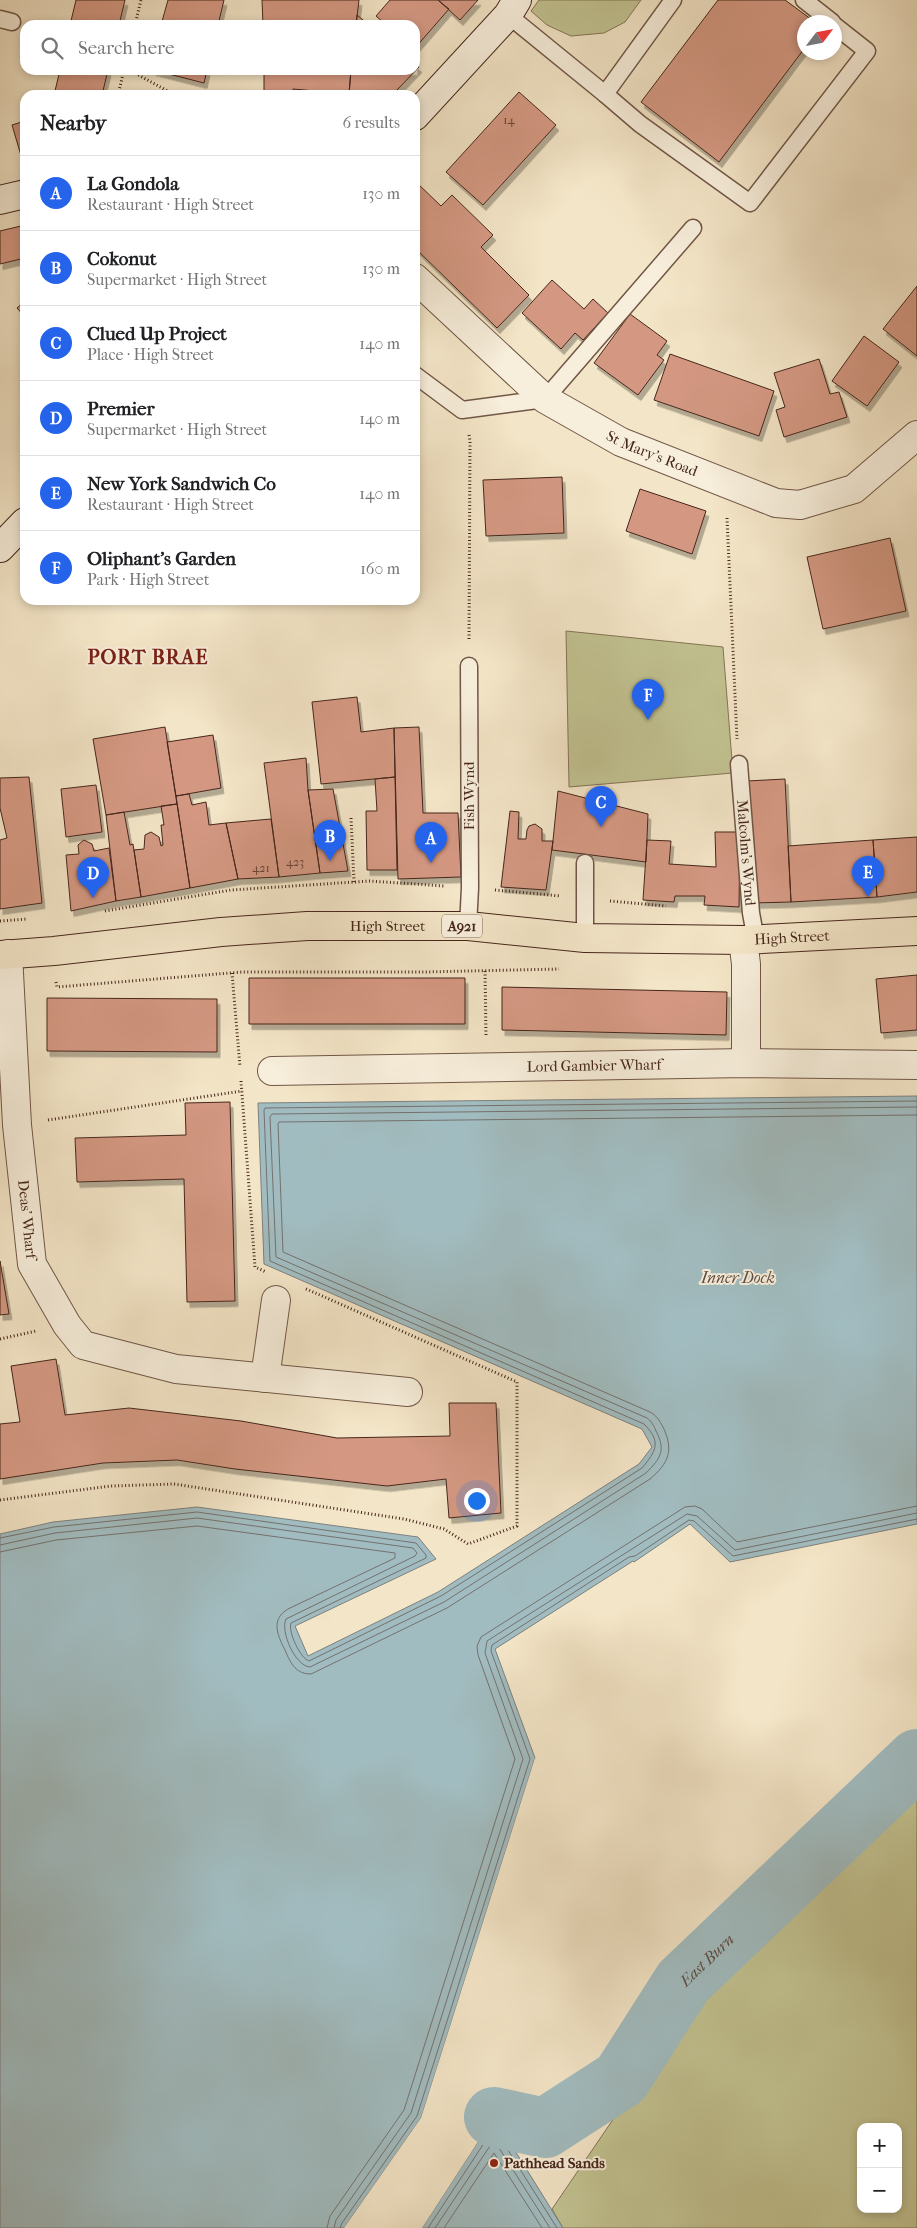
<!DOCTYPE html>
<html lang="en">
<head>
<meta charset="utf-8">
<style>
	:root { --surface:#fff; --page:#f6f6f6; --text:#202124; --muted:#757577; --line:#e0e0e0; --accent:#2563eb }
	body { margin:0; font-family:"IM FELL French Canon",serif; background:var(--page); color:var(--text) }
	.controls { position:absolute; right:15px; bottom:15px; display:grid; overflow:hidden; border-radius:10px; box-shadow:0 2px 8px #0003 }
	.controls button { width:45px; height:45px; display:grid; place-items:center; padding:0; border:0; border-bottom:1px solid var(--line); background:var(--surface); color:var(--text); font:25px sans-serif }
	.compass { position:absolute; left:797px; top:15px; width:45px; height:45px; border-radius:50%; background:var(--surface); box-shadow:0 2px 8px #0003; rotate:58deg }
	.you { position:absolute; left:476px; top:1500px; width:18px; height:18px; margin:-12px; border:4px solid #fff; border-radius:50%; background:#1a73e8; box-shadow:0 0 0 8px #1a73e833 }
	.badge { display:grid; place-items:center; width:32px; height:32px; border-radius:50%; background:var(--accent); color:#fff; font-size:16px; font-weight:700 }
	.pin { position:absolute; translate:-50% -41px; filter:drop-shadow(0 1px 2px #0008) }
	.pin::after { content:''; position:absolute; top:26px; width:18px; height:15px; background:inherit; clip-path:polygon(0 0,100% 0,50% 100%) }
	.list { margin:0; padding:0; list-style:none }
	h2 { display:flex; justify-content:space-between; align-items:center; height:65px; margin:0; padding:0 20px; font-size:21px }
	h2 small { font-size:16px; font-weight:400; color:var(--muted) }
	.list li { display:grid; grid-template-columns:32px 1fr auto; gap:15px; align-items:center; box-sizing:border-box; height:75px; padding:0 20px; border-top:1px solid var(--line) }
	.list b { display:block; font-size:19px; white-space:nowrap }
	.list p { margin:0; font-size:16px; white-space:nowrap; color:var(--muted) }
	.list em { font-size:16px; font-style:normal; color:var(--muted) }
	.icon { flex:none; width:28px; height:28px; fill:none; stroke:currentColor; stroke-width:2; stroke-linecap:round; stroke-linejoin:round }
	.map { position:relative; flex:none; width:917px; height:2228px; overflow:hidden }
	.search { position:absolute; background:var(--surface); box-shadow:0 2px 8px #0003; left:20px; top:20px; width:400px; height:55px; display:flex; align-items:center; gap:12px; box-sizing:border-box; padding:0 18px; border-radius:15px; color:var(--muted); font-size:19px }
	.panel { position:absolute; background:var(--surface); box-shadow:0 2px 8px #0003; left:20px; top:90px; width:400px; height:515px; border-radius:15px }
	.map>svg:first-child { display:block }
	.green { fill:#c2c291; stroke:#847456; fill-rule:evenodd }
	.water { fill:#a1bcc0; stroke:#7d807e }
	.pier { fill:#f3e5c7 }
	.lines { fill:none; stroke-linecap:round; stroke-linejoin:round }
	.shore { stroke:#74716e; stroke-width:1 }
	.river { stroke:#a1bcc0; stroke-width:60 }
	.building { fill:#d49882; stroke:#46261b; filter:url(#shadow) }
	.lane-casing { stroke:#715646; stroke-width:19 }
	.street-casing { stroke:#715646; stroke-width:30 }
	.secondary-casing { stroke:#46261b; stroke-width:30 }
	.primary-casing { stroke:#46261b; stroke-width:30 }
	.path { stroke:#46261b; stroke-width:3; stroke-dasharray:1 2.5; stroke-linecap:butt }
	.lane { stroke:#f7eedb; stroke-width:16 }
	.street { stroke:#f7eedb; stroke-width:28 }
	.secondary { stroke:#f7eedb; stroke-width:28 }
	.primary { stroke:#f3e5c7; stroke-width:28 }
	.poi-dot { fill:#8f2418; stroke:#f7eedb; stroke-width:2 }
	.labels { text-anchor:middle; stroke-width:4; stroke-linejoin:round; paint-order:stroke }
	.number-label { font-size:12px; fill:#6a4235 }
	.shield { fill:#f7eedb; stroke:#7b6255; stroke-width:1 }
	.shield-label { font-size:14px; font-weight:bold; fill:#46261b }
	.street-label { font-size:15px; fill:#46261b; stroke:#f7eedb }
	.poi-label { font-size:15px; font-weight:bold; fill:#46261b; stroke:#f7eedb; text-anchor:start }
	.water-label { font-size:16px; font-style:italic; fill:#5d4c44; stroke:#f7eedb }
	.district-label { font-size:20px; font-weight:bold; letter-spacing:1px; fill:#7a1f14; stroke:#f7eedb }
</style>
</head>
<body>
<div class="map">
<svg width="917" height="2228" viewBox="0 0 917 2228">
	<defs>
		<filter id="shadow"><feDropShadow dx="3" dy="5.5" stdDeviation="0" flood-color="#0004"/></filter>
	</defs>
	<rect width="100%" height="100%" fill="#f3e5c7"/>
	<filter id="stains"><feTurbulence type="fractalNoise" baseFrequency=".004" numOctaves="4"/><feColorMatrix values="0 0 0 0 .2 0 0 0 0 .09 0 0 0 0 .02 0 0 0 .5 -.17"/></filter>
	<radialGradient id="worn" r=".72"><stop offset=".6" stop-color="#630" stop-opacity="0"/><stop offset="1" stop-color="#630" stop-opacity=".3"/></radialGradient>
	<path class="green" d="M539,0H641L625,22L604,33L571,36L547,25L531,11Z
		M566,631L723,647L733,773L569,787Z
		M917,1790V2228H563L552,2209L689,2008ZM861,2127H898V2209H861Z"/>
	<path class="water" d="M917,1096V1524L730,1562L690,1524L634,1562L633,1561L495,1649L535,1758L421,2118L344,2228H0V1534L53,1522L197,1507L418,1537L436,1559L295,1626L308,1656L438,1592L639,1464L652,1447L642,1429L264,1264L258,1103Z
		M494,2117L563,2228H422Z"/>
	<path class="pier" d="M535,1758L538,1759L426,2111L422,2118L424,2119L347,2228H344L421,2118Z
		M491,2117H494L422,2228H419Z"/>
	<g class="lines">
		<path class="shore" d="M0,1538L54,1527L197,1512L416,1543L426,1555V1558L291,1623C288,1632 300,1658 309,1661L441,1596L642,1468C656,1451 662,1442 644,1424L270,1261L264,1110L265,1108L917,1101
			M0,1545L55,1533L197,1518L413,1548L417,1553L415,1556L286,1619C280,1631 295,1666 310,1667L444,1602L646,1473C661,1458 666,1450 656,1431C654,1426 652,1422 647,1418L276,1257L270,1117L272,1114L917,1107
			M0,1552L56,1540L197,1526L395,1553V1558L288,1609C271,1619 277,1634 284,1648C290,1661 294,1674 311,1674L447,1608L650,1479C669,1463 674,1450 663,1427C659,1420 657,1416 650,1412L283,1252L278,1124L279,1122L917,1115
			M327,2228L330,2216L404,2110L515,1759L478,1655L477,1646L481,1637L685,1507L695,1506L702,1509L737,1542L917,1506
			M334,2228L336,2220L411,2113L523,1759L485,1653L487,1641L687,1514L697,1516L735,1550L917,1513
			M340,2228L342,2223L417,2116L530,1759L491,1651L492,1645L629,1557L635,1556L689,1520L694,1521L733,1556L917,1519
			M428,2228L494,2128L557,2228
			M435,2228L494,2140L550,2228
			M444,2228L494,2153L542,2228"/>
		<path class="river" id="s1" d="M494,2117L545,2128L621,2079L683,1982L917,1759"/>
	</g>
	<path class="building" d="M76,0H125L119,25H70Z
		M168,0H224L218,25H161Z
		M262,0H359L356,25H263Z
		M390,0H438L449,9L415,48V25H386L376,16Z
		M438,0H478L460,20Z
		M718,0H785L815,22H804V49L719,162L641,102Z
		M357,15L369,25H356Z
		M415,64L419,67L397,90L389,95L349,94L351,70H415Z
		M60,70H108L102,95H54Z
		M153,70H207L204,83Z
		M264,70H351L349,94L293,89V95H264Z
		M519,92L556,125L483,205L446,172Z
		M25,121V169L12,125Z
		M415,181L441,206L452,195L493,235L481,247L529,295L497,328L415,248Z
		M25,225V258L0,264V231Z
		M552,280L584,309L593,299L608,313L583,340L575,333L561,349L522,313Z
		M917,286V356L883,329Z
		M25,301V317L17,308Z
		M630,314L667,341L657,355L664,360L638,395L594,363Z
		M864,336L899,362L867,406L832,381Z
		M670,354L774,391L759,436L654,400Z
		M819,359L830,394L839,392L847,417L784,437L776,410L785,407L774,373Z
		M562,477L564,533L486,536L483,480Z
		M640,489L706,511L692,554L626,531Z
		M890,538L906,611L823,629L807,557Z
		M357,697L361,732L394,728L395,777L321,784L312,702Z
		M165,727L177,804L106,815L93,739Z
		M419,727L423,813H458L461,877L398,879L394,728Z
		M213,735L221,788L176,796L167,742Z
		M306,758L308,790L320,873L279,877L264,763Z
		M29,777L42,903L0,909V840L7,838L0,808V778Z
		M395,777L397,870H367L366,811H377L375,779Z
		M785,779L791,902L753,903L747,781Z
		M96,785L102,832L66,837L61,789Z
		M333,789L348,871L320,873L308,790Z
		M558,791L648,814L646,862L552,850Z
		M189,794L192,805L206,802L209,825L226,823L238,879L190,888L176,796Z
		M177,804L190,888L141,897L134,850L144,849L145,835L151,832L159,837L161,846L163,845L161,825H164L161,806Z
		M510,811L519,812L518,839H526L527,830L529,826L535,824L542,829V841H553L546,890L501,887Z
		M124,812L130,845L133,844L141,897L116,901L106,815Z
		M271,819L279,877L238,879L226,823Z
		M715,832H740L739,907L704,905L705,896H675L674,902L643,900L647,840L671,841L669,864L716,867Z
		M917,837V892L877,897L873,840Z
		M84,840L92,844L94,851L109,848L116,901L71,911L66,855L79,854L78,845Z
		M873,840L877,897L791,902L788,846Z
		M917,975V1030L881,1033L876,979Z
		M249,978H465V1024H249Z
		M502,987L727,992L726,1035L502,1030Z
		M47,998L217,999V1052L47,1051Z
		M230,1102L235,1301L187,1302L184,1179L77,1182L75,1138L186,1135L185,1103Z
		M0,1261L9,1314L0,1315Z
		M56,1359L65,1415L129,1408L241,1421L337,1438L450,1436L449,1403H496L501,1513L449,1518L446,1479L387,1486L235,1469L177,1460L103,1463L0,1479V1424L20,1422L11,1366Z"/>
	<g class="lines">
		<defs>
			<g id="lane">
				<path d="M804,0L832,22"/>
				<path d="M508,15L605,94L673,0"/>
				<path d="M0,19L12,22"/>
				<path d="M605,94L640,124L750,203L867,51L834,25"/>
				<path d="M415,375L462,410L545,399L693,228"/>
				<path id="s2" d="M739,764L751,913L756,940"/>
				<path d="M468,926L470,888L469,666"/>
				<path d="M585,938V863"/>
			</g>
			<g id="street">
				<path id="s3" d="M415,278L545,399L621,442L776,503L800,505L854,489L917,435"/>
				<path d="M743,940L746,964V1063"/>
				<path id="s4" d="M8,954L17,1125L32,1264L67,1325L83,1345L176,1369L408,1392"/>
				<path id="s5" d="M272,1071L746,1063L917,1065"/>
				<path d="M265,1378L276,1300"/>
			</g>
			<path id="secondary" d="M415,116L508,15L517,0
				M0,200L25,194
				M0,548L25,522"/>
			<g id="primary">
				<path id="s6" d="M0,955L54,951L221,932L307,926H468L585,938L743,940L917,931"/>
			</g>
		</defs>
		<use href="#lane" class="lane-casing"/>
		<use href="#street" class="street-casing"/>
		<use href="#secondary" class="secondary-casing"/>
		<use href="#primary" class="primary-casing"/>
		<path class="path" d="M135,25L141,0
			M129,70L175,95
			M118,95L124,70
			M469,435L470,441L469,641
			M727,518L737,739
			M351,818L354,882
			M495,890L561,896
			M610,901L666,906
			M105,911L231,890L370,881L444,886
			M0,921L27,919
			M485,971L486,1037
			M232,973L240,1067
			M56,982L57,987L242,972H425L559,969
			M241,1081L255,1267L266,1272
			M48,1120L242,1091
			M0,1339L36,1331
			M0,1500L111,1486L174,1484L404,1519L444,1529L468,1544L517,1526V1382L304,1288"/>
		<use href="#lane" class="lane"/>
		<use href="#street" class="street"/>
		<use href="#secondary" class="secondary"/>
		<use href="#primary" class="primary"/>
	</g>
	<circle class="poi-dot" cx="494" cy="2163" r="5"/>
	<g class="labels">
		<g class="number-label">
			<text x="509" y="124">14</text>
			<text x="295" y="866">423</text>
			<text x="261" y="872">421</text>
		</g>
		<rect class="shield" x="442" y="914.5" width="40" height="23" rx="4"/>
		<g class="shield-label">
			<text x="462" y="931">A921</text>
		</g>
		<g class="street-label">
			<text dy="5" stroke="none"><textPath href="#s3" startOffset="298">St Mary's Road</textPath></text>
			<text transform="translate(469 796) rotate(-90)" y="5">Fish Wynd</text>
			<text dy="5" stroke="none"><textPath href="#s2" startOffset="89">Malcolm's Wynd</textPath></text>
			<text dy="5" stroke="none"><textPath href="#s6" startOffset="389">High Street</textPath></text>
			<text dy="5" stroke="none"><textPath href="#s6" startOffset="794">High Street</textPath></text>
			<text dy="5" stroke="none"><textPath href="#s5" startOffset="322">Lord Gambier Wharf</textPath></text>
			<text dy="5" stroke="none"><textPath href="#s4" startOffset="266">Deas' Wharf</textPath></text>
		</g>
		<g class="poi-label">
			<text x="504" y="2168">Pathhead Sands</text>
		</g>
		<g class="water-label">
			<text x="738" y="1283">Inner Dock</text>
			<text dy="6" stroke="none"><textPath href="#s1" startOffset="290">East Burn</textPath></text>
		</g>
		<g class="district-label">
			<text x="148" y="664">PORT BRAE</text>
		</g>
	</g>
	<rect width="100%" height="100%" filter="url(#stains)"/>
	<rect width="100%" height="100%" fill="url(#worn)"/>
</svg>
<div class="controls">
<button>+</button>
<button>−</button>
</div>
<svg class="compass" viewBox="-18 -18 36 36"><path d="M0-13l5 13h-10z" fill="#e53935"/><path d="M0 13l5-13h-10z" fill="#757577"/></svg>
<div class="you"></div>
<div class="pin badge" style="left:431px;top:863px">A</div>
<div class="pin badge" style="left:330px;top:861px">B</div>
<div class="pin badge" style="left:601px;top:827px">C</div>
<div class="pin badge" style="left:93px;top:898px">D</div>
<div class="pin badge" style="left:868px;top:897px">E</div>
<div class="pin badge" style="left:648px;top:720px">F</div>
<div class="search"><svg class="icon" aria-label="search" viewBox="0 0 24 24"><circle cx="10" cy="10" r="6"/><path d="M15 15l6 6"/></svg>Search here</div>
<section class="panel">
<h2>Nearby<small>6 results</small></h2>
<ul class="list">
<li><span class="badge">A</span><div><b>La Gondola</b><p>Restaurant · High Street</p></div><em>130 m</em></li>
<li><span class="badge">B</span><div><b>Cokonut</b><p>Supermarket · High Street</p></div><em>130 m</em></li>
<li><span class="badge">C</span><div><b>Clued Up Project</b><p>Place · High Street</p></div><em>140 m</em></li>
<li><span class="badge">D</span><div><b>Premier</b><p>Supermarket · High Street</p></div><em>140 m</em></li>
<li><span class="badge">E</span><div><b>New York Sandwich Co</b><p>Restaurant · High Street</p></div><em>140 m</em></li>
<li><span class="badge">F</span><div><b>Oliphant's Garden</b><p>Park · High Street</p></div><em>160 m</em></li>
</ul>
</section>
</div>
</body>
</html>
